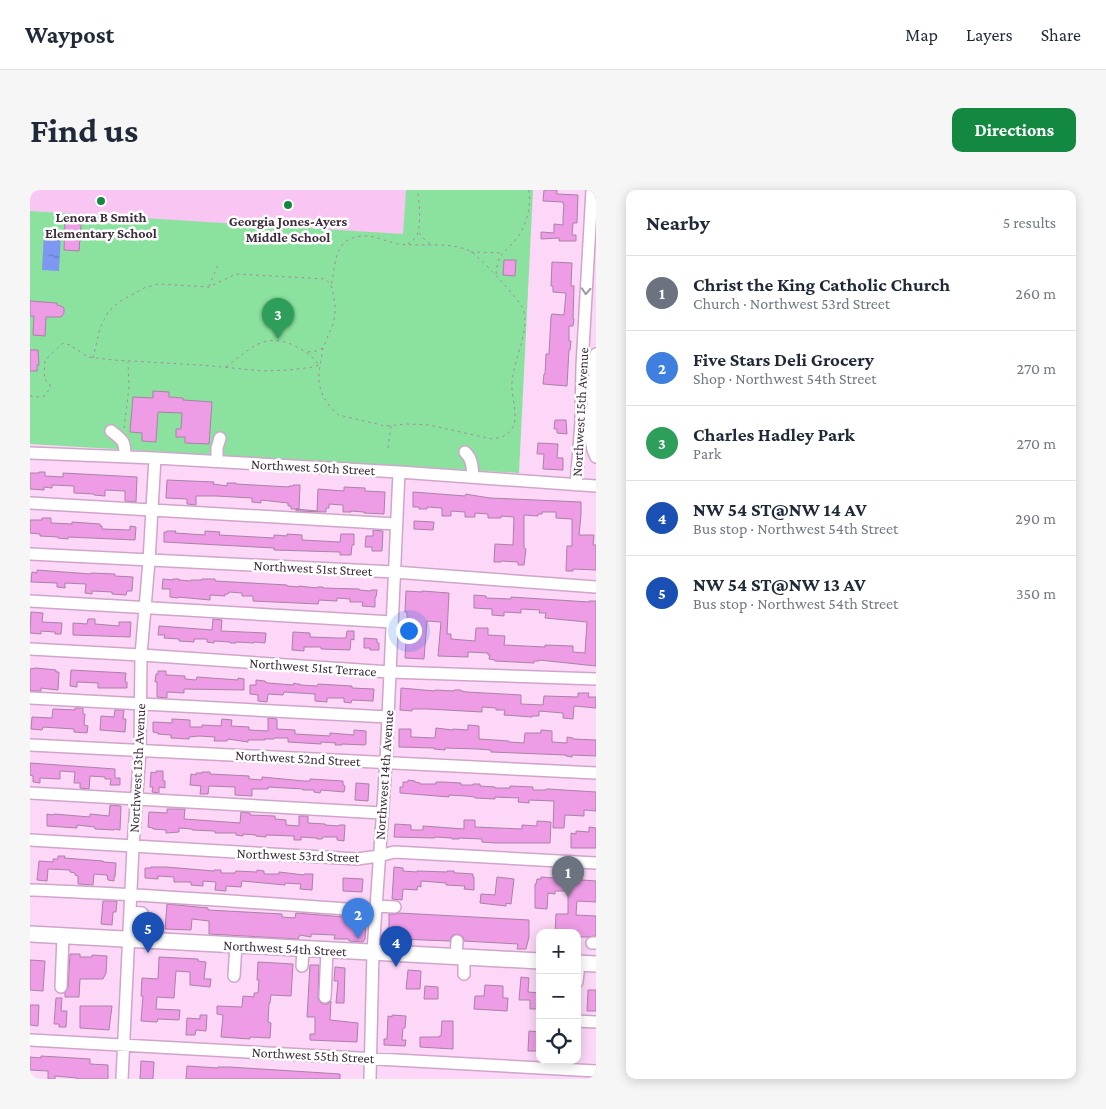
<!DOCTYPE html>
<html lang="en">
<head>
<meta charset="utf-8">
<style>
	:root { --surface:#fff; --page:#f6f6f7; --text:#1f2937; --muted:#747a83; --line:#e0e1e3; --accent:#138841 }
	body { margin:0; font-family:"Crimson Pro",serif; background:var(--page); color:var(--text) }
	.controls { position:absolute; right:15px; bottom:15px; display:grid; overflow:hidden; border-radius:10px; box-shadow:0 2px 12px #0003 }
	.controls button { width:45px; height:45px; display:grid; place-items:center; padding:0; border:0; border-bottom:1px solid var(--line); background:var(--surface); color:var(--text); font:25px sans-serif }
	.you { position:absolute; left:378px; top:440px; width:18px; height:18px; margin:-12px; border:4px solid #fff; border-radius:50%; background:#1a73e8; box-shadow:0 0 0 8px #1a73e833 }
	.badge { display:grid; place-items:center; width:32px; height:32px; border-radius:50%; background:var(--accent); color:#fff; font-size:16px; font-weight:700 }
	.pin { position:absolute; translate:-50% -41px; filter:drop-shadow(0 1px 2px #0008) }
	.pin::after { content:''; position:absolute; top:26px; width:18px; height:15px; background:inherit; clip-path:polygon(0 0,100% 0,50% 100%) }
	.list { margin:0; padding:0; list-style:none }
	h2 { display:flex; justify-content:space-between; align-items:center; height:65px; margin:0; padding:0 20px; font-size:21px }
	h2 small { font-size:16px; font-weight:400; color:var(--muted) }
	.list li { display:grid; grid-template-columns:32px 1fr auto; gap:15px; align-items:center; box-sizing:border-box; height:75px; padding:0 20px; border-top:1px solid var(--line) }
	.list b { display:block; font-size:19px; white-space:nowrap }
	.list p { margin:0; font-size:16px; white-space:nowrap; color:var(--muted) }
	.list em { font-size:16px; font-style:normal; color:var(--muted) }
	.icon { flex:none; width:28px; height:28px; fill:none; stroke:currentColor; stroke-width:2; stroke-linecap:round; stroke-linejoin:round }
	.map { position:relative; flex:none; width:566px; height:889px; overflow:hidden; border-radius:10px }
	header { display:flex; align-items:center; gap:30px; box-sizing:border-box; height:70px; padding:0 25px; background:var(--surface); border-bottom:1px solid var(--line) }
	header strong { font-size:24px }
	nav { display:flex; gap:28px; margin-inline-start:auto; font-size:18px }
	.intro { display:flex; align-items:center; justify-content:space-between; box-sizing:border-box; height:120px; padding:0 30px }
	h1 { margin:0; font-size:35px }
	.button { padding:12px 22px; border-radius:10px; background:var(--accent); color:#fff; font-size:18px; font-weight:700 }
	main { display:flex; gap:30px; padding:0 30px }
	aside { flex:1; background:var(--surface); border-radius:10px; box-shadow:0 2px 12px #0003 }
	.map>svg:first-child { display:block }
	.built { fill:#f9c5f2 }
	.park { fill:#8ae29e }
	.water { fill:url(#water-ripples) }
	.building { fill:#ed9ce5; stroke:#ab81a6 }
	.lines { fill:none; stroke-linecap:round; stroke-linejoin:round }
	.minor-casing { stroke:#d0a5cb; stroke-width:14 }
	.major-casing { stroke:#d0a5cb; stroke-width:18 }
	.path { stroke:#a388a0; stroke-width:1; stroke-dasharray:2.5 4; stroke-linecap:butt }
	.minor { stroke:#fff; stroke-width:11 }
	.major { stroke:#fff; stroke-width:15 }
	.oneway { stroke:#9e969d }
	.poi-dot { fill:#138841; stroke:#fff; stroke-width:2 }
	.labels { text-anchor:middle; stroke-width:5; stroke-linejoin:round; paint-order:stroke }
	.poi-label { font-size:14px; font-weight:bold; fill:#3d2c3b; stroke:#fff }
	.street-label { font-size:14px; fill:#3d2c3b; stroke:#fff }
</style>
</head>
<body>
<header>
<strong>Waypost</strong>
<nav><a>Map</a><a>Layers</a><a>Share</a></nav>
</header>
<div class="intro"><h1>Find us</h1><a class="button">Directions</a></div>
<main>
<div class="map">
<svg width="566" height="889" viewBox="0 0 566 889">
	<defs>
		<pattern id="water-ripples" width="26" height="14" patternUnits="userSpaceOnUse" patternTransform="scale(1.25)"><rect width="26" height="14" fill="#7e98f1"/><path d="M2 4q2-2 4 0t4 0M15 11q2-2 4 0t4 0" fill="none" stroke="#687cc4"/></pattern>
	</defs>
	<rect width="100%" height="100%" fill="#fcd7f7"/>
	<path class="built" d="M0,0H376L373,45L0,21Z"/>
	<path class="park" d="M376,0H503L489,283L0,254V21L373,44Z"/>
	<path class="water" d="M14,44L31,45L29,81L12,80Z"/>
	<path class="building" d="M514,0H527V4L548,5L547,33H543L542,45H546V51H529V48L511,49V42L524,43V34L533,35V28L534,14H533V12L513,11Z
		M35,33L51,34L49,61L34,60Z
		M474,70H486L485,86L473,85Z
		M522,72L542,73L541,96H544L543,129H544L543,136H539V151H541L540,160H539L537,196L513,194L514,184H515L516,164H519L521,127L522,124L534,125L536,103L523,102V96H521Z
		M0,111L27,113V115L31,116L34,118V123L31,127H16L15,146L3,145L4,126H0Z
		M0,160H8L9,175H7V181H0Z
		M123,201L139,202V207L153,208V210L182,212L179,254L155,253V247H146V239H151L152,223L128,222L126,252L112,251V243L100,242L103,207L123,208Z
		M525,230H536L537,244L527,243V239H524Z
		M508,253L528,254L527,268H533V280L513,279L514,264H507Z
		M9,282H15V286L33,287V283L107,287L106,312L95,311V301L75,300V306L64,305V304L44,303V296L22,295V298L14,297V300L0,299V283H9Z
		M137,290L184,292L183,294L197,296V293H206V294L259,297V296H263V295H270L269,319H261V316H258V313L231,310V313L222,312V308L186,306H166V315L157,314V309L136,308Z
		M314,297L335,298V301L355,302L354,324L334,323V322L321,321V322H313V315L299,314V318H296V322L266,321V319L287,321L288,299L314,301Z
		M383,302L435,306L436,304L441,305L460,308L551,312V325L549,345H564L563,355H566V380L543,379V381H536L537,356H542V329L526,328V322H512V324H508V326L494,325V358L496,359L494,375H488V372L471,371V372H464L465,354L483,355L484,327L471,326V328H458V324L445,323V327H435V322L421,321V326H412V318L397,317V319H389V317H383Z
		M12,328H21V333L42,334V332L70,334V336H72V339L100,340V336L106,337L105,350L38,347V349L28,348V347L10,346V344L0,343V330H12Z
		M384,331L404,332L403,340L384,339Z
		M343,340L353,341L352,361H342V357H335L336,346H343Z
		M137,341H146L145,343L175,345V341L190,342L189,345L244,348V345L257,346V344L272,345V350L310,352L311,344H324V355H322L321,365H310V362L244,360V358L134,352V342H137Z
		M7,380L61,384V383L85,384V386L103,387L102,401H97L96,405L82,404V402L62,401V404L55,403L56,394L35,393V398L27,397V393L1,392L2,382L7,383Z
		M133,389L143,390V389H149V390L161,391V390H172V389H185V391L257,395V396L269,397V396L287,398V397H293V398L329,399V400L341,401V400H347L346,407H345V417L332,416L333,412H320V409L307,408V411L289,410L288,414L223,411V406H212V403L199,402L198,404H195V406L180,405V410L148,407V408L140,407V399H132Z
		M376,401L392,402V401L419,403L417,444H421V449L445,451L446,438H458V445L475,446L474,455L515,457V455L543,456V462L555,463L557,432L515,428L516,423H509L510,420L491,419V423L474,422V426L462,425V419L444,418V405L456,406V408L481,409V407L559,412V411H566V476L509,470V471H504V473L465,471V470L459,469L460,465H458V463L438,462V467L408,466L411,432L397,431L394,469L375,468L377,437V422H375Z
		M1,422L13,423L12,432L32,433L31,444H25V442L11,441V444L0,443Z
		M58,429H65V434L89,436V432H101L100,447L43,445V433L57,434Z
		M183,429L192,430L191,441L236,443L235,453L224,452V453L206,452V453H200V452L184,451V453L177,452V449H164V452L149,451V449L134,448L135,445H128L129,436L182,440Z
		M317,441H324V450L321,449L320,460L291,459V457H274V461L262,460L263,442L280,443V447L308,448H316Z
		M334,448L347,449V453H349V460H340V458H334Z
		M6,478L26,480V482H29L28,500L11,498V501H0V479Z
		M41,480L96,483L95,492H97V498H68V493L47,492V497L40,496Z
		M128,481H136V485H138L155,486V489L166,490L167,487L208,490V488L214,489V500L154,499V503L137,502V508L127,507V492H125L126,484H128Z
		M226,490L235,491V492L238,493L263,495L264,493L267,494H270V495L287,496L288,494L322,496V498L344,499L343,511L322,510L321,513L314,512V508H297V512L285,511V504L254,502L253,505L238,504L237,512L228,511V505L220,504V495H226Z
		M371,498L405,501V500L424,501V500H431V501L437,502L491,505V514L513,515L514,506L548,507V503H559L558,507H566V518L544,516L543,529L533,528V523L509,521V526H502V527L474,525L475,520H466V518L452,517V522L398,519H382V521L370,520Z
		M45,518H53V524H55L54,535L58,536L57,543L44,542V539L13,537L12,540L1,539L2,527L22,528L23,519L45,520Z
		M85,520H94L93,529H96L95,542L70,540L71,526L84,527Z
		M238,528L247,529V539L265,540V544L300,546V543L324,545V540L336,541V553L335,555L312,554V555H305L306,553L291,552V554L258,552V548H244V549H235V550H218V552L198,549L197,551H184L185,547L169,546L159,547V549L141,548V545L128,544V543L123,542V532L142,533V529L160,530V537H172V535L191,536L192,529L202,530L201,536L219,537V540L238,541Z
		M438,535L449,536V549L479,551V552L494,553L495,543H511V540L522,541V552L537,553V547L543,548V549L566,550V566L542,565V567L536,566V565L461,562V560L448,559L415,558V560L404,559V558L369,557V539H381V547L405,548L406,538L423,540V539L438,540Z
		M0,573L85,579V588H90V595H80L81,589H75V587L60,586L59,599L50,598V593H44L45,582L30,581V589L10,588V593L3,592V586L0,585Z
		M126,581H133V591H135V598L129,597V603L122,602L123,597H120L121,582L126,583Z
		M172,582H180V584L219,586V589L232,590V587L274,591H280V589L313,591V595L315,596L314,602L291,600L290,603L284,602V600H273V599L238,597V599H222V606L205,605V597L179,596L178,604H170L171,596L160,595L161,584L166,585V583H172Z
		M378,590L385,591V592L390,593V594H406V592H412L431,593V595H443V594H450V596L465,597V598H480V596L503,597V600H516V599H518L566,602V621L554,620V626L535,625L534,638H523L524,611L499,610V613L488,612L489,608L465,607V609L445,608V607L436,606L419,605V607L370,603V597H373V592H378Z
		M326,593L339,594L338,611L325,610Z
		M80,615L91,616L90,640L85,639L84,640L65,639V637L47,635V638L17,636V624L23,625L24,624L60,627V624L79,626Z
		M137,619H155L154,629L210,633L211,622L220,623V625L245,626V629L256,630V635L269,636V626H278V633L295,634V635L308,636L309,635H315L314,651L307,650V647H293L292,649H287V648L271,647V650H264V646L236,645V647L226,646V645L213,644V646L206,645V643H185V641L162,640V639L149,638V642L136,643V640L123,639V638L118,637L119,622L137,623Z
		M434,630H445V637L492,639V635L507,636V631L521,632L520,653H465L452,652V649L429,648V649H422V648L405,647V648L364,647L365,634L381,635V640H393V636L434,639Z
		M559,637L566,638V658H541V643L546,644V641L559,642Z
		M28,666H35L34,668L73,671V672L86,673L85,687H84V691L78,690L77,685L64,684L63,695L48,694V686L45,685V683L40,682V680L18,679L17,691L7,690L9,671L23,672V669H28Z
		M121,677H136L184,681V680H191V683H205L206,681L227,682V680L234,681V684H249V682L274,685V684H283L282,700L270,699L271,694L255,693V695L212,691L211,697L196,696V701L185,700L186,692L173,691V696L161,695V692H144V687L128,686V689L115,688V678H121Z
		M364,677L373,678V681L387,682V681L417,682V681H424V683H428L443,684V687H444V700L434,699L435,696L416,695V693L391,691V697L388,696L387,700L373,699L372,710L362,709Z
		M467,687L484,689L481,714L476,713V716L450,713L451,704L465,705Z
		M511,687L566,691V712L547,711L546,725L566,726V746L557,747H547V743H525L526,724H538V701H525V704L518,703L517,719L505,718V694H506L507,689H511Z
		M313,688L333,689L332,702L313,701Z
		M73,711H87L86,722H83L82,735L71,734Z
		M137,714L178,718V720L252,724V727L265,728L266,723L327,728V733L336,734L335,749L333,752L319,751V749H304L305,745L281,744V747L270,745L268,749L179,744V731L162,729L161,740L135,739Z
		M369,723L499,730V747L496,759H487L488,754L434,751L433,747L428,744L423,745L421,747L420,751L368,749V746L360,745L357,739L359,736V724H365Z
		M40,764H50V767H62V765L77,766L76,783L73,789H50L49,807H35V803L38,797Z
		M129,767L168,769V771L176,772L174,789H181L180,797L160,795V782L146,781L144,808L127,807L126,819L150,820L149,830L128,829L127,832L111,831L113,806H111L112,788L128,789Z
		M0,770L15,771L13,801L0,800Z
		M228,772L263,774L261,806L241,805L240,813H239L238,832L241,833L240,848L220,847V849L191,847L193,825L187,824V816L212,817L213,806L224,807V803H228L229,790H227Z
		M280,775H289L288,809L291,813L294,814H298L301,811L300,830L328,833L327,852L280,850V844H285V827H277Z
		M305,777L315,778L314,813H306L308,791H304Z
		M378,780L391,781L390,799H376Z
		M491,787L499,788L498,802L510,803V819H500V810H489Z
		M455,795L473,796V808H478L477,821L444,819L445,806H454Z
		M395,796L408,797V809H394Z
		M558,800H566V821H557Z
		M26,808H32L31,821H37L36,837H29V834H24Z
		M0,815H9L8,836L0,835Z
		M50,816H82L79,840L50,838Z
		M170,825H177L176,841L166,840L165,845H156L157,828L170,829Z
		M362,825L376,826L375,838H373L372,850H376L375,856L354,855V849H357L358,826L362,827Z
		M412,831H423V859L390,857V847H409V846H411Z
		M499,841L510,842V861H498Z
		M11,866L60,869V874L78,875V889H47V888L25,886V889H18V881L0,880V867L11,868Z
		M111,871L124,872L123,889H110Z
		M157,876L188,878V877H199L310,884V889H156Z"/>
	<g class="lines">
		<defs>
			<path id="minor" d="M566,164L561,249L563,260L566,267
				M81,241C93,250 95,251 95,266
				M435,262C443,270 442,277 443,287
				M0,263L125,268L369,282L566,296
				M187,271V258L190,248
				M546,295L551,232L552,176L562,0
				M0,313L366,334
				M0,364L364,382L566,397
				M0,411L362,432
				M0,459L111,465L360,482L566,489
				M0,508L358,527
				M0,555L566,583
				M0,603L352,623
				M0,650L327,669L349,666L364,662L566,673
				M0,700C115,704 230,713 346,721
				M346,716L365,717
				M100,722L112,723
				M562,753H566
				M426,767L427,751
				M434,767V784
				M272,776L273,759
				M204,786L206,755
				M547,792L549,774
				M31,797L33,746
				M295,807L297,760
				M547,831L566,832
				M0,850L566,881
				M92,889L103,657L110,561L111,465L119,371L125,268
				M340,889L343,762L356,572L369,282"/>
			<path id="major" d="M0,744L510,771
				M547,773L566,774"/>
		</defs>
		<use href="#minor" class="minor-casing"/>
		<use href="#major" class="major-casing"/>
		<path class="path" d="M389,43L396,51L400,54
			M378,54C382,51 385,49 387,45C391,35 390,11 387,0
			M441,62L472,63
			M466,84C468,66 470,66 482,54C496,39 501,20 499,0
			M179,96L188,75
			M278,162L286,161L293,158
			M63,168L70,138L78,122L89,112L114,98L128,94L179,97L206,84L295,89C299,92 300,94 302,98L305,114V125L303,134L293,158L289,183V194L293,206L301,218L309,225L355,236L377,234L399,235L462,249C494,245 484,221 482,199C480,174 503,139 492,117C488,108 448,65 440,61C418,51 392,57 368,54C357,52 347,46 335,46C328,46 319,48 314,53C303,64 305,83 301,96
			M196,177C219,160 233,142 263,155C274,160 281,165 288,174
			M0,206L7,207L15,206L20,198V194L14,189L15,170L33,153L40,155L58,167L83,170L171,175L233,181L259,180L283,177L289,175
			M94,238L99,197L98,172
			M358,258L361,236"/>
		<use href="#minor" class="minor"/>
		<use href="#major" class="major"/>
	</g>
	<defs><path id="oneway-chevron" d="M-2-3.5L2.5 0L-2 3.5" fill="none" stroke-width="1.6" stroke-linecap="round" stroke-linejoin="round" transform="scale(1.25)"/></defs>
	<use class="oneway" href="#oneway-chevron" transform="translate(556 101) rotate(93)"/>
	<g class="poi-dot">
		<circle cx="71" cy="11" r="5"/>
		<circle cx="258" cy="15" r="5"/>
	</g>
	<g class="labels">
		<g class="poi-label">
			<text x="71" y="32">Lenora B Smith<tspan x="71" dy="16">Elementary School</tspan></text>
			<text x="258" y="36">Georgia Jones-Ayers<tspan x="258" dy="16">Middle School</tspan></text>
		</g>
		<g class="street-label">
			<text transform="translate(550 222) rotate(-87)" y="5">Northwest 15th Avenue</text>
			<text transform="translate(283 277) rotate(3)" y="5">Northwest 50th Street</text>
			<text transform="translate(283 378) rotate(3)" y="5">Northwest 51st Street</text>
			<text transform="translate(283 477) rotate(4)" y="5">Northwest 51st Terrace</text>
			<text transform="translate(268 568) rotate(3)" y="5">Northwest 52nd Street</text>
			<text transform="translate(107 578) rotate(-87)" y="5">Northwest 13th Avenue</text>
			<text transform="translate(354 585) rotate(-86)" y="5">Northwest 14th Avenue</text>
			<text transform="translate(268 665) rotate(2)" y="5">Northwest 53rd Street</text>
			<text transform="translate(255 758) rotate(3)" y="5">Northwest 54th Street</text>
			<text transform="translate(283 865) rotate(3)" y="5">Northwest 55th Street</text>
		</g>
	</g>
</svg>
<div class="controls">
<button>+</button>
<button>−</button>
<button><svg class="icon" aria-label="locate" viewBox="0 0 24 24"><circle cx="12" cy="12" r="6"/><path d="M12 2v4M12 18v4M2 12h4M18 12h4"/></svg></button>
</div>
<div class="you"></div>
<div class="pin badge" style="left:538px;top:707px;background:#6b7280">1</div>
<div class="pin badge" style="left:328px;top:749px;background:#3f7fe0">2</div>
<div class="pin badge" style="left:248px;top:149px;background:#2e9e5b">3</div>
<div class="pin badge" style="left:366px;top:777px;background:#1a4fb4">4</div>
<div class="pin badge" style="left:118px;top:763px;background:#1a4fb4">5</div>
</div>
<aside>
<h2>Nearby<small>5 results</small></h2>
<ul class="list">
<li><span class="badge" style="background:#6b7280">1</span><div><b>Christ the King Catholic Church</b><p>Church · Northwest 53rd Street</p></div><em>260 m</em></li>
<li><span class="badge" style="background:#3f7fe0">2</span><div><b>Five Stars Deli Grocery</b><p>Shop · Northwest 54th Street</p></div><em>270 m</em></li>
<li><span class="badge" style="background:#2e9e5b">3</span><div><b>Charles Hadley Park</b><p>Park</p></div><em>270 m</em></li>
<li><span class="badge" style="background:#1a4fb4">4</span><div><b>NW 54 ST@NW 14 AV</b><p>Bus stop · Northwest 54th Street</p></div><em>290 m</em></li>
<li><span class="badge" style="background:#1a4fb4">5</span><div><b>NW 54 ST@NW 13 AV</b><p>Bus stop · Northwest 54th Street</p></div><em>350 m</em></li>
</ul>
</aside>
</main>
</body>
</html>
